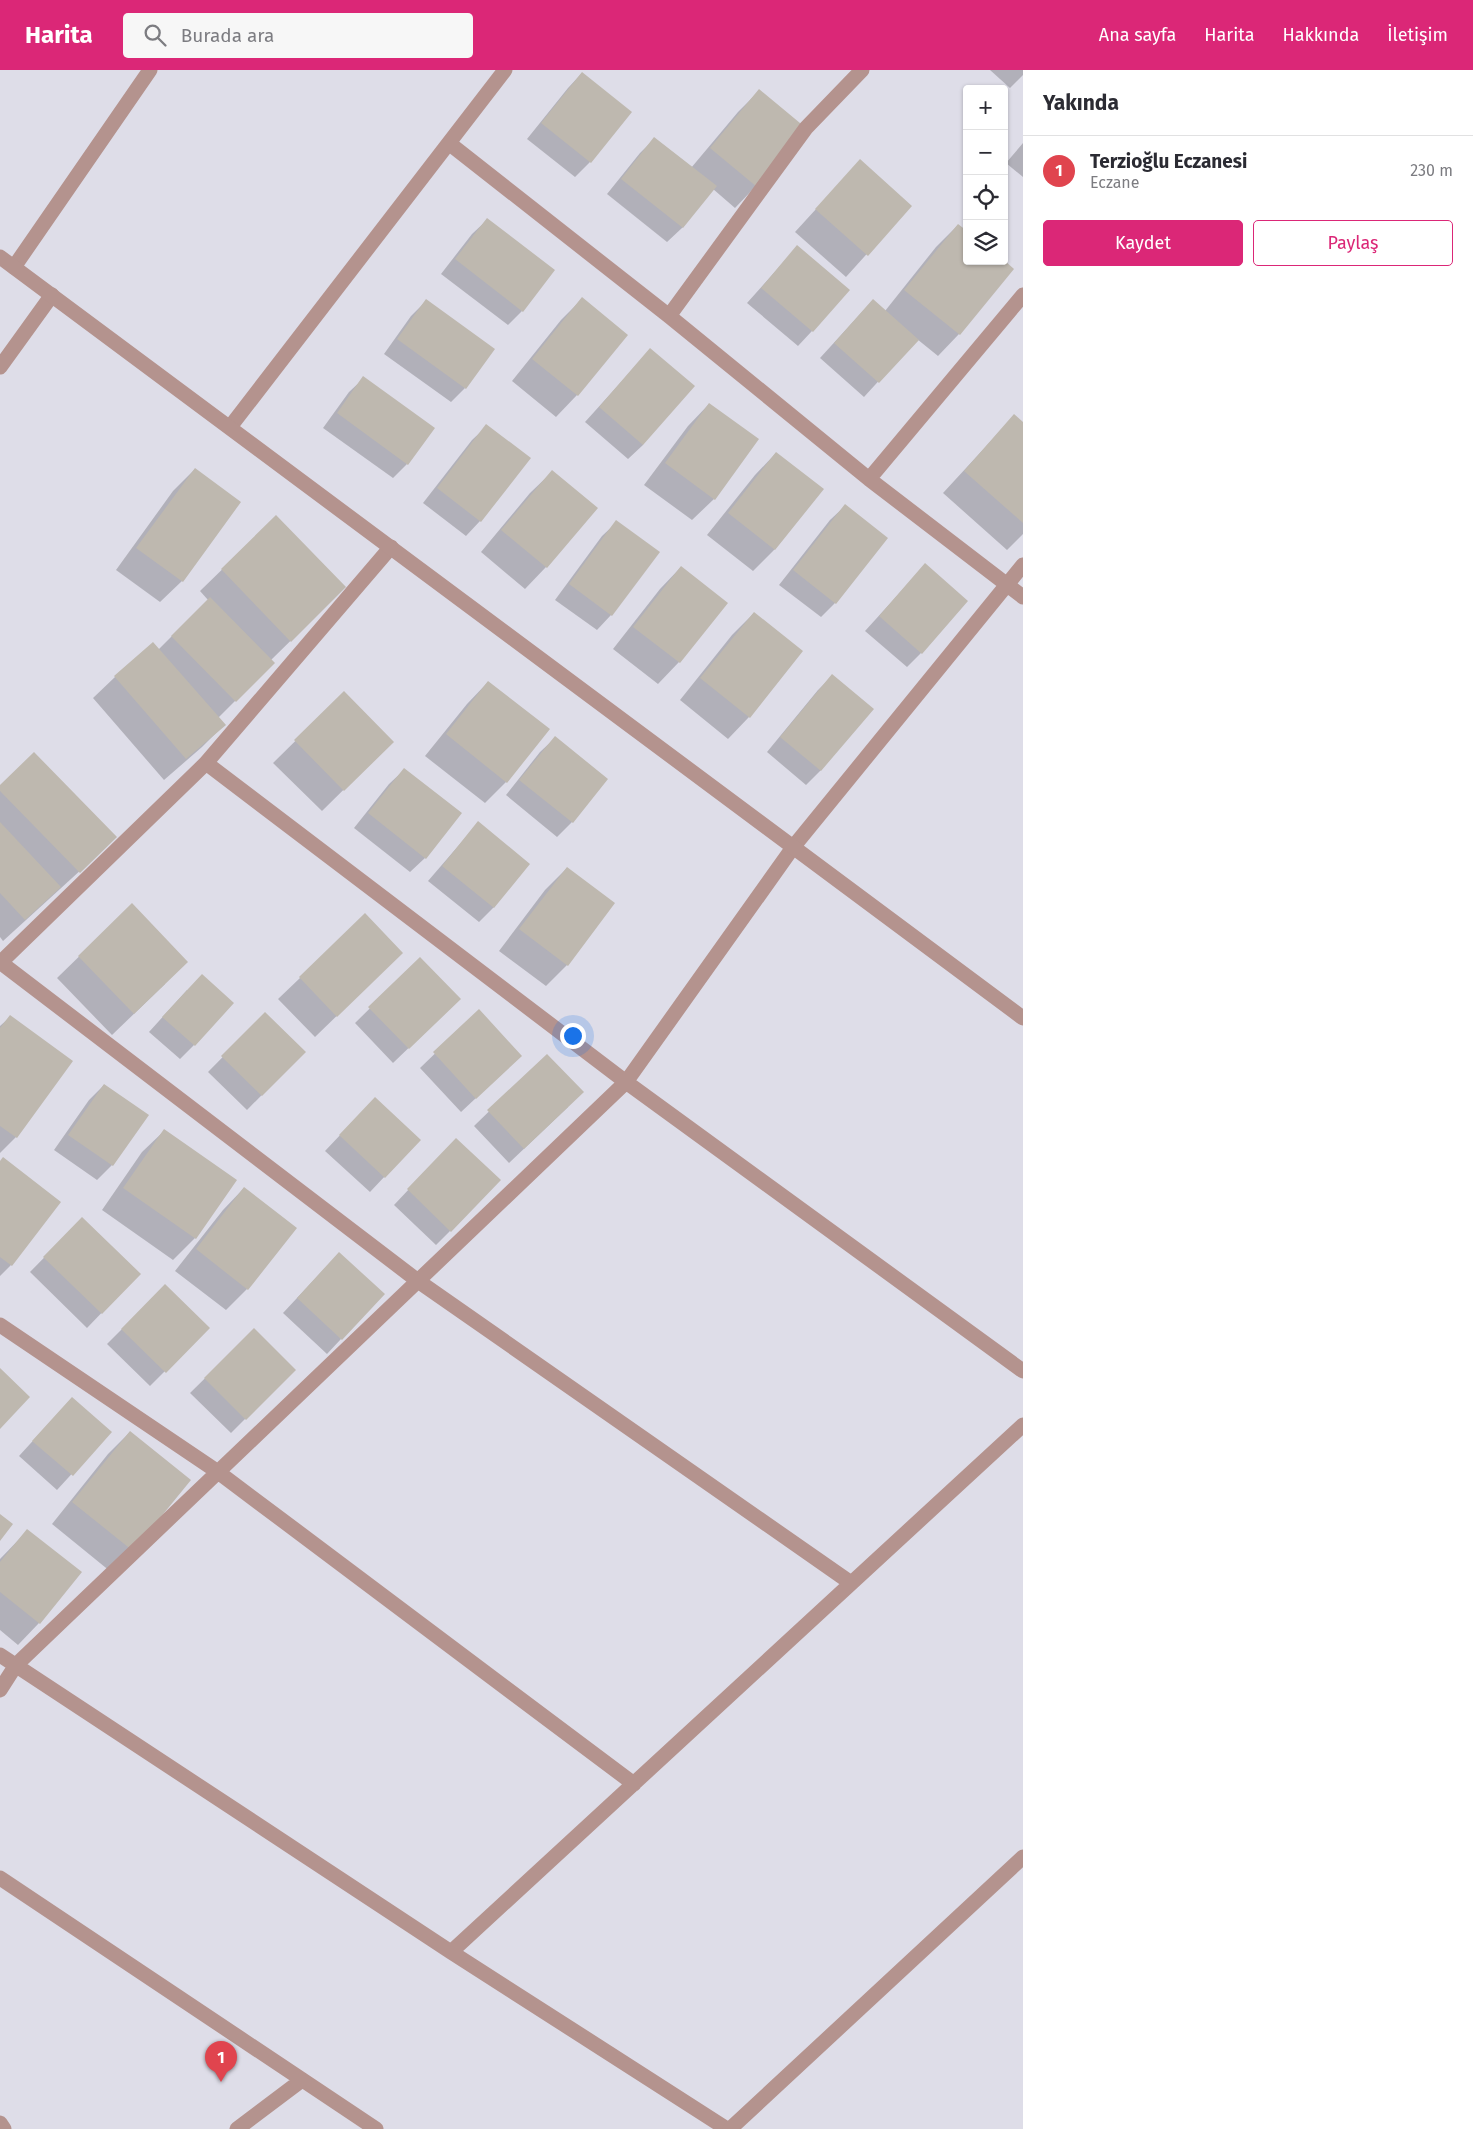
<!DOCTYPE html>
<html lang="tr">
<head>
<meta charset="utf-8">
<style>
	:root { --surface:#fff; --page:#f7f7f7; --text:#2b2b33; --muted:#7c7c81; --line:#e1e1e2; --accent:#db2777 }
	body { margin:0; font-family:"Fira Sans",sans-serif; background:var(--page); color:var(--text) }
	.controls { position:absolute; right:15px; top:15px; display:grid; overflow:hidden; border-radius:5px; box-shadow:0 1px 4px #0004 }
	.controls button { width:45px; height:45px; display:grid; place-items:center; padding:0; border:0; border-bottom:1px solid var(--line); background:var(--surface); color:var(--text); font:25px sans-serif }
	.you { position:absolute; left:572px; top:965px; width:18px; height:18px; margin:-12px; border:4px solid #fff; border-radius:50%; background:#1a73e8; box-shadow:0 0 0 8px #1a73e833 }
	.badge { display:grid; place-items:center; width:32px; height:32px; border-radius:50%; background:var(--accent); color:#fff; font-size:16px; font-weight:700 }
	.pin { position:absolute; translate:-50% -41px; filter:drop-shadow(0 1px 2px #0008) }
	.pin::after { content:''; position:absolute; top:26px; width:18px; height:15px; background:inherit; clip-path:polygon(0 0,100% 0,50% 100%) }
	.list { margin:0; padding:0; list-style:none }
	h2 { display:flex; justify-content:space-between; align-items:center; height:65px; margin:0; padding:0 20px; font-size:21px }
	h2 small { font-size:16px; font-weight:400; color:var(--muted) }
	.list li { display:grid; grid-template-columns:32px 1fr auto; gap:15px; align-items:center; box-sizing:border-box; height:70px; padding:0 20px; border-top:1px solid var(--line) }
	.list b { display:block; font-size:19px; white-space:nowrap }
	.list p { margin:0; font-size:16px; white-space:nowrap; color:var(--muted) }
	.list em { font-size:16px; font-style:normal; color:var(--muted) }
	.actions { display:flex; gap:10px; padding:15px 20px }
	.actions a { flex:1; padding:11px 0; border:1px solid var(--accent); border-radius:5px; text-align:center; font-size:18px; color:var(--accent) }
	.actions .main { background:var(--accent); color:#fff }
	.icon { flex:none; width:28px; height:28px; fill:none; stroke:currentColor; stroke-width:2; stroke-linecap:round; stroke-linejoin:round }
	.map { position:relative; flex:none; width:1023px; height:2059px; overflow:hidden }
	header { display:flex; align-items:center; gap:30px; box-sizing:border-box; height:70px; padding:0 25px; background:var(--accent); color:#fff }
	header strong { font-size:24px }
	nav { display:flex; gap:28px; margin-inline-start:auto; font-size:18px }
	.search { width:350px; height:45px; background:var(--page); display:flex; align-items:center; gap:12px; box-sizing:border-box; padding:0 18px; border-radius:5px; color:var(--muted); font-size:19px }
	main { display:flex }
	aside { flex:1; background:var(--surface) }
	.map>svg:first-child { display:block }
	.shadow { fill:#0003 }
	.building { fill:#beb8af }
	.lines { fill:none; stroke-linecap:round; stroke-linejoin:round }
	.service { stroke:#b4938e; stroke-width:15 }
	.minor { stroke:#b4938e; stroke-width:15 }
	.tertiary { stroke:#b4938e; stroke-width:15 }
</style>
</head>
<body>
<header>
<strong>Harita</strong>
<div class="search"><svg class="icon" aria-label="search" viewBox="0 0 24 24"><circle cx="10" cy="10" r="6"/><path d="M15 15l6 6"/></svg>Burada ara</div>
<nav><a>Ana sayfa</a><a>Harita</a><a>Hakkında</a><a>İletişim</a></nav>
</header>
<main>
<div class="map">
<svg width="1023" height="2059" viewBox="0 0 1023 2059">
	<rect width="100%" height="100%" fill="#dedde8"/>
	<path class="shadow" d="M990,0H1023V5L1010,18Z
		M582,3L630,42L590,92L575,107L527,69L568,18Z
		M759,21L756,116L735,138L713,119L682,158L667,172L607,124L640,83L654,69L691,98L738,42Z
		M1023,73V107L1006,93Z
		M860,91L910,136L846,207L795,162Z
		M487,150L522,241L508,255L441,204L472,164Z
		M958,155L959,264L938,286L917,269L864,327L820,288L873,230L885,241L936,177Z
		M797,177L812,261L798,276L747,233Z
		M582,229L577,325L556,347L512,311L561,250Z
		M426,231L465,318L451,332L384,284L411,246Z
		M650,280L643,375L628,389L585,352Z
		M364,308L407,394L393,408L323,358L349,322Z
		M709,334L714,429L692,450L644,415L688,356Z
		M1014,346L1023,354V464L1007,480L943,423Z
		M487,356L480,451L466,466L423,433L472,370Z
		M776,383L822,419L774,480L753,501L707,465L755,405Z
		M195,399L182,511L160,532L116,500L173,421Z
		M552,402L596,439L546,497L525,519L481,482L530,423Z
		M845,436L835,533L821,547L779,515L830,450Z
		M276,447L323,539L271,590L273,593L218,648L224,655L202,677L164,710L93,628L115,607L153,574L158,580L208,530L200,521Z
		M617,452L611,545L597,560L555,530L602,466Z
		M925,495L921,583L907,597L865,561Z
		M681,497L679,592L658,614L613,579L660,519Z
		M754,543L749,647L728,669L680,630L732,565Z
		M832,606L821,700L806,715L767,682L818,620Z
		M488,612L506,712L485,733L425,686L467,634Z
		M344,623L392,672L322,741L273,693Z
		M555,668L607,709L572,752L557,767L506,725L540,682Z
		M404,700L425,788L410,802L354,758L389,714Z
		M0,717L94,788L3,871L0,867Z
		M478,753L529,794L493,838L479,852L428,811Z
		M567,798V895L546,916L499,881L545,820Z
		M132,835L165,914L112,965L57,908Z
		M420,889L445,943L393,993L355,953Z
		M380,904L315,967L278,929L300,908Z
		M187,920L194,975L180,989L149,962Z
		M479,941L506,1000L461,1042L420,998Z
		M265,944L304,982L247,1040L208,1002Z
		M10,947L16,1067L0,1083V956Z
		M547,985L568,1037L509,1093L474,1056Z
		M104,1015L147,1045L112,1095L97,1110L54,1080L89,1030Z
		M360,1044L419,1070L370,1122L325,1081Z
		M164,1061L235,1110L195,1168L173,1190L102,1140L142,1082Z
		M442,1084L450,1161L436,1175L394,1135Z
		M0,1092L11,1195L0,1206Z
		M244,1118L247,1219L226,1240L175,1201L223,1140Z
		M82,1149L139,1204L87,1258L30,1202Z
		M325,1198L341,1269L327,1284L283,1243Z
		M165,1216L208,1258L150,1316L107,1274Z
		M254,1260L294,1300L231,1363L190,1323Z
		M72,1328L110,1362L57,1420L19,1386Z
		M130,1362L189,1410L111,1502L52,1454L108,1384Z
		M28,1460L39,1553L18,1575L0,1560V1489Z"/>
	<path class="building" d="M582,2L632,42L591,93L541,53Z
		M759,19L806,58L757,117L710,78Z
		M654,67L717,116L683,158L621,109Z
		M860,89L912,136L868,186L815,139Z
		M487,148L555,200L523,242L455,189Z
		M958,154L967,161V191H1005L1014,199L960,265L904,220Z
		M797,175L850,220L813,262L761,218Z
		M582,227L628,265L578,326L532,289Z
		M426,229L495,279L466,319L397,269Z
		M873,229L919,270L879,313L834,273Z
		M650,278L695,316L643,375L599,337Z
		M363,306L435,358L408,395L337,343Z
		M709,333L759,369L715,430L665,393Z
		M1014,344L1023,352V453L964,401Z
		M486,354L531,388L481,452L437,418Z
		M776,382L824,419L775,480L728,443Z
		M195,398L241,432L183,512L136,478Z
		M552,400L598,438L547,498L501,460Z
		M845,434L888,468L836,534L793,500Z
		M276,445L346,517L291,572L221,499Z
		M616,450L660,482L612,546L569,514Z
		M925,493L968,531L922,584L879,546Z
		M681,496L728,533L680,593L633,557Z
		M210,527L275,593L236,632L171,566Z
		M754,542L803,581L750,648L700,608Z
		M153,572L226,655L186,689L114,606Z
		M832,604L874,639L821,701L780,667Z
		M488,611L550,659L507,713L446,664Z
		M344,621L394,672L344,721L294,670Z
		M555,666L608,709L573,753L519,710Z
		M34,682L117,767L80,803L0,721V715Z
		M404,698L462,743L426,789L368,743Z
		M478,751L530,794L494,838L442,796Z
		M0,752L61,817L25,850L0,823Z
		M567,797L615,833L568,896L519,859Z
		M132,833L188,892L134,944L78,886Z
		M365,843L403,883L337,947L299,907Z
		M420,887L461,929L409,979L368,937Z
		M202,904L234,933L195,976L162,947Z
		M479,939L522,986L476,1029L433,982Z
		M265,942L306,982L262,1026L221,986Z
		M10,945L73,991L17,1068L0,1056V958Z
		M547,984L584,1022L524,1079L487,1040Z
		M104,1014L149,1045L113,1096L68,1065Z
		M375,1027L421,1070L385,1108L339,1065Z
		M164,1059L237,1110L196,1169L123,1118Z
		M456,1068L501,1110L451,1162L407,1119Z
		M3,1087L61,1132L12,1196L0,1187V1091Z
		M244,1117L297,1158L248,1220L196,1179Z
		M82,1147L141,1204L102,1244L43,1187Z
		M339,1182L385,1224L342,1270L297,1228Z
		M165,1214L210,1258L166,1303L121,1259Z
		M254,1258L296,1300L246,1350L204,1308Z
		M0,1298L30,1327L0,1359Z
		M72,1327L112,1362L73,1406L32,1371Z
		M130,1361L191,1410L133,1481L72,1432Z
		M0,1444L13,1454L0,1471Z
		M27,1459L82,1502L40,1554L0,1522V1492Z"/>
	<g class="lines">
		<path class="service" d="M14,197L150,0"/>
		<path class="minor" d="M450,74L669,246L869,409L1023,527
			M669,246L806,58L862,0
			M0,297L52,225
			M230,357L505,0
			M869,409L1023,225
			M206,693L626,1012L1023,1301
			M0,892L418,1211L851,1513
			M0,893L206,693L391,477
			M0,1255L218,1402L634,1714
			M0,1585L451,1882L727,2059
			M0,1620L16,1595L626,1012L794,776L1023,495
			M0,1808L376,2059
			M451,1882L1023,1355
			M0,2053L4,2059
			M237,2059L302,2010"/>
		<path class="tertiary" d="M0,187L1023,948
			M730,2059L1023,1787"/>
	</g>
</svg>
<div class="controls">
<button>+</button>
<button>−</button>
<button><svg class="icon" aria-label="locate" viewBox="0 0 24 24"><circle cx="12" cy="12" r="6"/><path d="M12 2v4M12 18v4M2 12h4M18 12h4"/></svg></button>
<button><svg class="icon" aria-label="layers" viewBox="0 0 24 24"><path d="M12 4l9 5-9 5-9-5zM3 14l9 5 9-5"/></svg></button>
</div>
<div class="you"></div>
<div class="pin badge" style="left:221px;top:2012px;background:#e0444e">1</div>
</div>
<aside>
<h2>Yakında<small></small></h2>
<ul class="list">
<li><span class="badge" style="background:#e0444e">1</span><div><b>Terzioğlu Eczanesi</b><p>Eczane</p></div><em>230 m</em></li>
</ul>
<div class="actions"><a class="main">Kaydet</a><a>Paylaş</a></div>
</aside>
</main>
</body>
</html>
